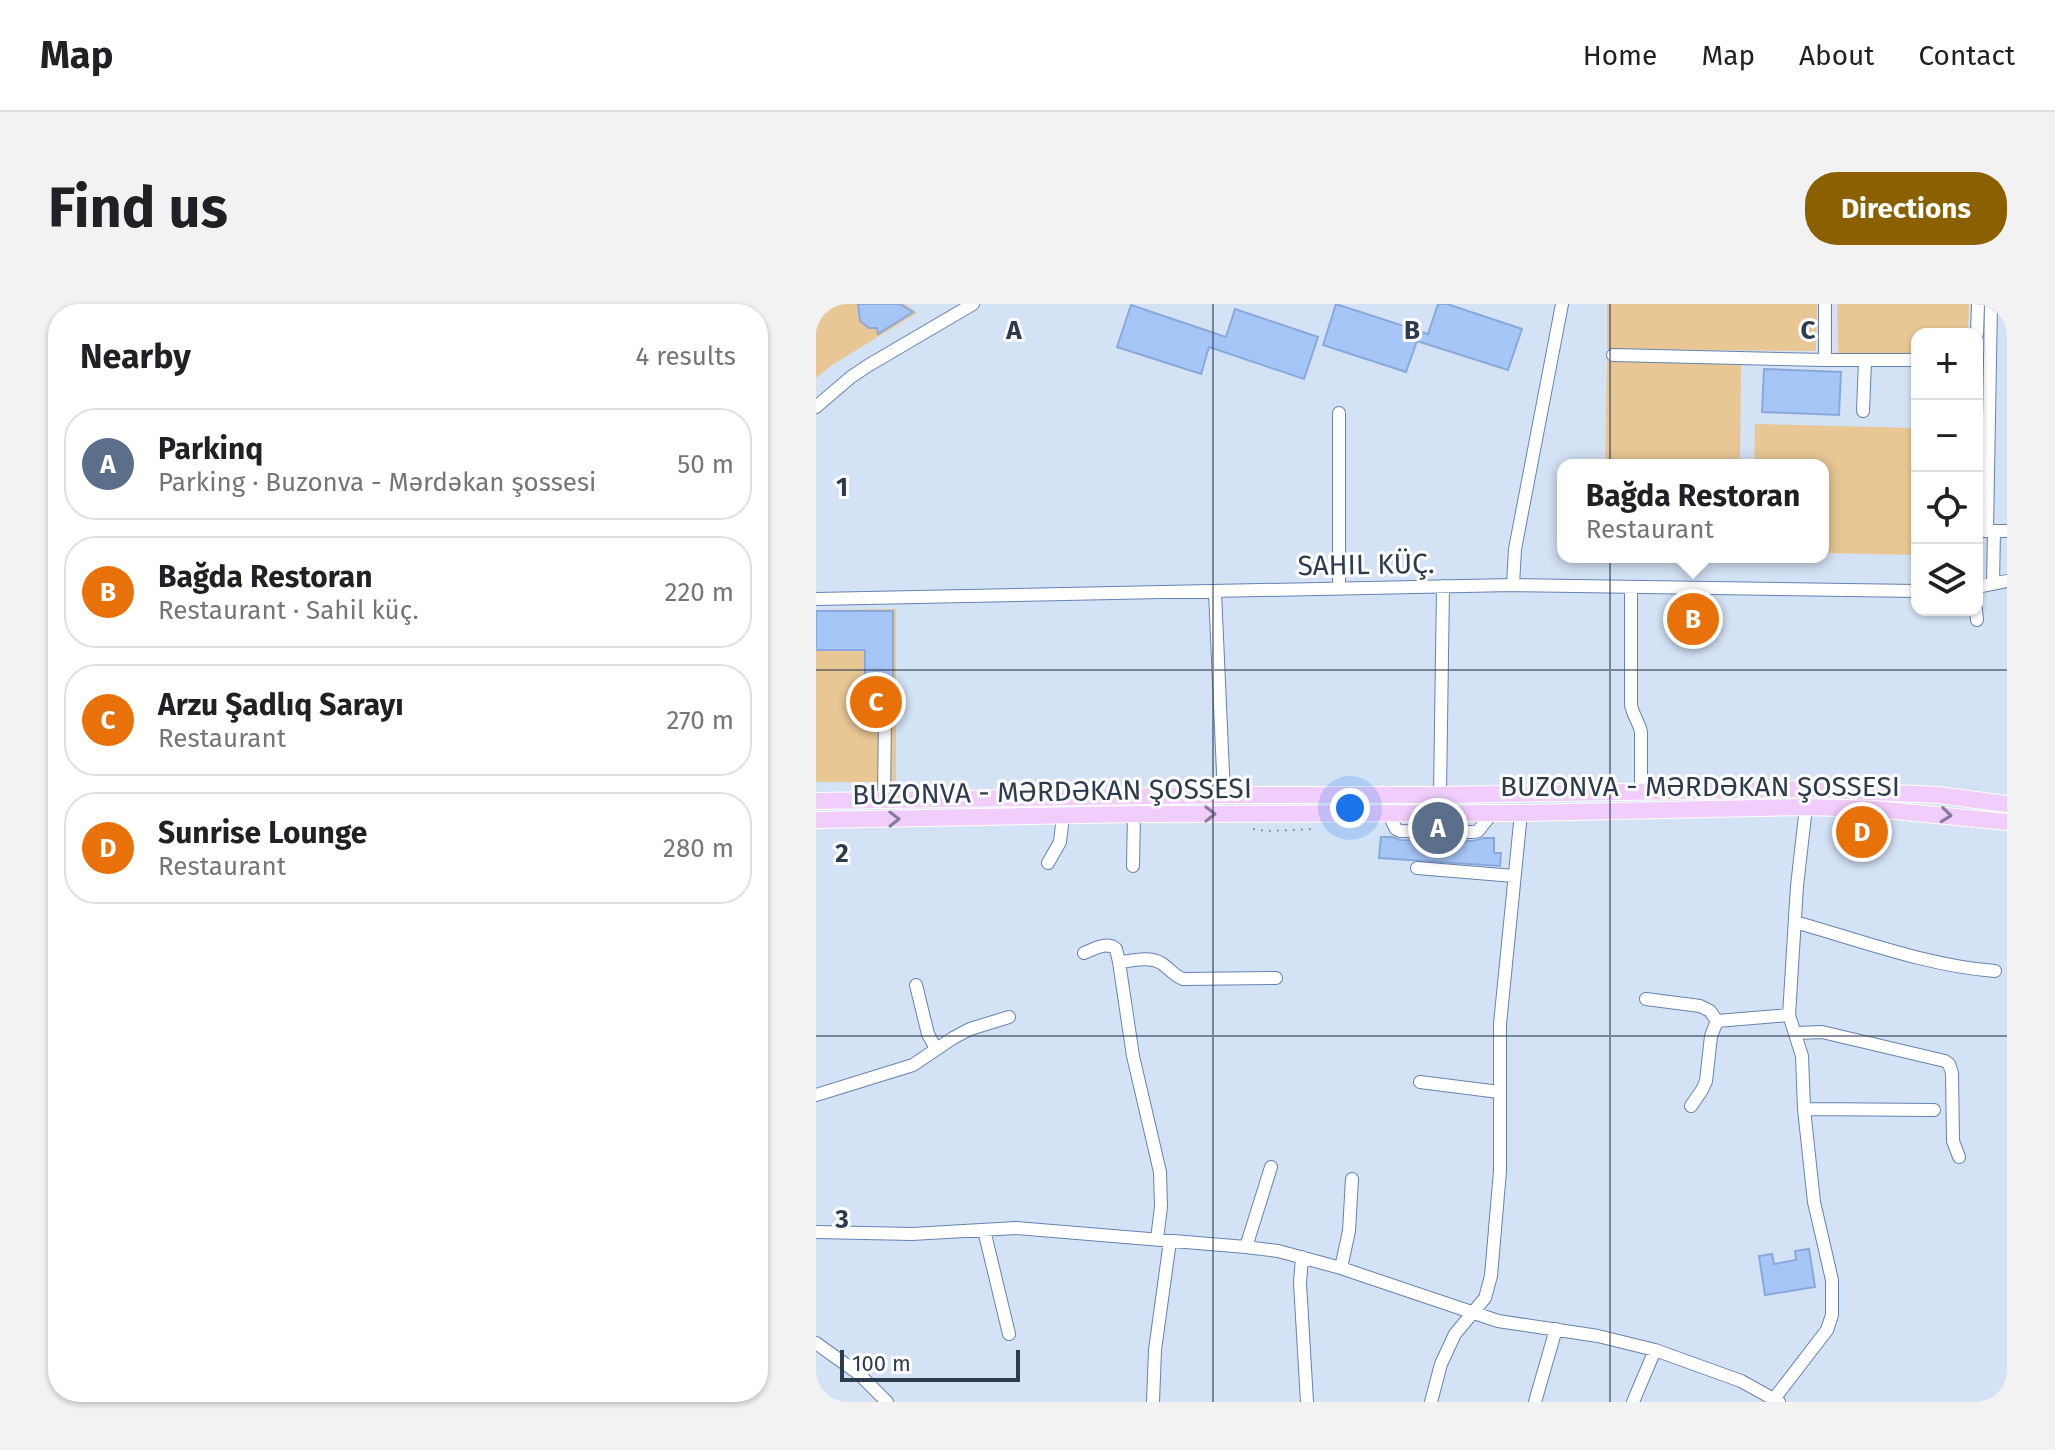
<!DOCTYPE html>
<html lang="en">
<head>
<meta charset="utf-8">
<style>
	:root { --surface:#fff; --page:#f2f2f2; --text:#202124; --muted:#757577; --line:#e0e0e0; --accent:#8a6001 }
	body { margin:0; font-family:"Fira Sans",sans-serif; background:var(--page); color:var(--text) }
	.controls { position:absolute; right:24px; top:24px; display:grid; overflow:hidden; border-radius:16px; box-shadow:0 2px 6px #0004 }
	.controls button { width:72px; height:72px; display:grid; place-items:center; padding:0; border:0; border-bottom:2px solid var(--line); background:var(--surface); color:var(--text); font:40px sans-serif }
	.scale { position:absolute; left:24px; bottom:20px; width:180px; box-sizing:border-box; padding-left:8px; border:4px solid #2d3b4f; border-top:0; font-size:22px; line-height:28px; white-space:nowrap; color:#2d3b4f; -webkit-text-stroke:6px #fff; paint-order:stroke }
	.you { position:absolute; left:534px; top:504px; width:28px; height:28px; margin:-20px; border:6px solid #fff; border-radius:50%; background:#1a73e8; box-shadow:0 0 0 12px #1a73e833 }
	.badge { display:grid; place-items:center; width:52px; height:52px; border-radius:50%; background:var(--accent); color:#fff; font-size:26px; font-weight:700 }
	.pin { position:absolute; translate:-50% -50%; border:4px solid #fff; box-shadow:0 2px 8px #0006 }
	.popup { position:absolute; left:741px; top:155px; width:272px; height:104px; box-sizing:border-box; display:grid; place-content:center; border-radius:16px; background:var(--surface); filter:drop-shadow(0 2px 6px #0005); font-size:26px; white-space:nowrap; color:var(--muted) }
	.popup b { font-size:30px; color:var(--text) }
	.popup::after { content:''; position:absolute; left:50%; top:100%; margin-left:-16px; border:16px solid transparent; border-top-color:var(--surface) }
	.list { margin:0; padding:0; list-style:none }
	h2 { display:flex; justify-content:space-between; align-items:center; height:104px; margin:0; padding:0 32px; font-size:34px }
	h2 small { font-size:26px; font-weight:400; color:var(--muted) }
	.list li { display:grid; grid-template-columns:52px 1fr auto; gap:24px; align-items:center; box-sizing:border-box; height:112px; margin:0 16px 16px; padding:0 16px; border:2px solid var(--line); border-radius:32px }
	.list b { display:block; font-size:30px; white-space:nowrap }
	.list p { margin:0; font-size:26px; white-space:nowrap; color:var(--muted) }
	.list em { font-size:26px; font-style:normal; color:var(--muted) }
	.icon { flex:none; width:44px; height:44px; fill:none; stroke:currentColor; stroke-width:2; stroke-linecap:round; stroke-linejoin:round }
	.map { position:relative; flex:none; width:1191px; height:1098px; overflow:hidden; border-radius:32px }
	header { display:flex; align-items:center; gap:48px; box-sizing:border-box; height:112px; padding:0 40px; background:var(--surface); border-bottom:2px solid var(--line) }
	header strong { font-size:38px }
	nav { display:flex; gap:44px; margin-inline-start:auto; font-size:28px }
	.intro { display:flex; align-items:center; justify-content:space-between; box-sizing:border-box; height:192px; padding:0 48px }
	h1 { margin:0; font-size:56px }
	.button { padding:20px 36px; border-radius:32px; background:var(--accent); color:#fff; font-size:28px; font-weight:700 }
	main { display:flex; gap:48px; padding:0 48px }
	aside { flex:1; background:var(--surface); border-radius:32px; box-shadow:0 2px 6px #0004 }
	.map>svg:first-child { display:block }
	.green { fill:#e8c794 }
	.building { fill:#a6c6f7; stroke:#8aa9da; stroke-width:2 }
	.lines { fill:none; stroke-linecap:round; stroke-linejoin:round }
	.minor-casing { stroke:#6583b2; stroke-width:14 }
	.major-casing { stroke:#fff; stroke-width:18 }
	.path { stroke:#8391a5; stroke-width:2; stroke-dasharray:2 6; stroke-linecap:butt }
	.minor { stroke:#fff; stroke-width:12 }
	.major { stroke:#f0cdfa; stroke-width:16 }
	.oneway { stroke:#857d9c }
	.grid { fill:none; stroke:#2d3b4f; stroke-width:2; stroke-opacity:0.55 }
	.labels { text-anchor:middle; stroke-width:6; stroke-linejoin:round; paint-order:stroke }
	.street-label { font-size:28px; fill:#2d3b4f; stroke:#fff }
	.grid-label { font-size:26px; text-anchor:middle; font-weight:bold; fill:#2d3b4f; stroke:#fff; stroke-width:6; stroke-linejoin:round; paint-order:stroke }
</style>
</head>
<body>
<header>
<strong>Map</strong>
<nav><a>Home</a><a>Map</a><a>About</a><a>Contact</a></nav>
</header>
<div class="intro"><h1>Find us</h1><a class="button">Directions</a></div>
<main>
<aside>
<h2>Nearby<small>4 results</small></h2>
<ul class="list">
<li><span class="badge" style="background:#5c6f8a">A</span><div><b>Parkinq</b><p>Parking · Buzonva - Mərdəkan şossesi</p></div><em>50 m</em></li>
<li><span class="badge" style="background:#e8710a">B</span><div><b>Bağda Restoran</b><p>Restaurant · Sahil küç.</p></div><em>220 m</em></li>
<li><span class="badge" style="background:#e8710a">C</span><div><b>Arzu Şadlıq Sarayı</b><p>Restaurant</p></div><em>270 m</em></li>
<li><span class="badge" style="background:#e8710a">D</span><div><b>Sunrise Lounge</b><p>Restaurant</p></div><em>280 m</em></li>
</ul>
</aside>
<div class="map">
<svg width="1191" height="1098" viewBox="0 0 1191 1098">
	<rect width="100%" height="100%" fill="#d4e2f6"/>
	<path class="green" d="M0,0H89L101,9L16,61L0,74Z
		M791,0H1001L1000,47L791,45Z
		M1021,0H1153L1152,30H1101V49L1022,50Z
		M791,57L925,59L924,161H789Z
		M939,120L1101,124V251L1007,249V161H938Z
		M80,305V478H0V306Z"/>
	<path class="building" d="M42,0H84L97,8L62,30L61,24H53L44,17Z
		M520,0L612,30L622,0H631L706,25L692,66L601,37L590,68L507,41Z
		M315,1L410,33L419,5L502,33L488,75L393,43L385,70L301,43Z
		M948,65L1025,68L1023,111L946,108Z
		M0,307H77V407L68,403L62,407L60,412H49V346H0Z
		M1029,520L1064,522L1063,537L1029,536Z
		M565,533H576L584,536L657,537L667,534H678V549H685L684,562L563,554Z
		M993,945L999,983L949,991L943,952L956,950L958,960L980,956L979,947Z"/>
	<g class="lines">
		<defs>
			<path id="minor" d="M1161,30L1162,0
				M797,51L1009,56H1101
				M1009,56V0
				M0,103L35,73L53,61L157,0
				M1047,107L1049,57
				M1161,227H1191
				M1171,227L1175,0
				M1177,280L1178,227
				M697,281L699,245L746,0
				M815,283V400C816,410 823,418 825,428V488
				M1161,283L1191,277
				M523,285V109
				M399,288L408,491
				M0,295L697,281L1101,287
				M1160,306L1161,316
				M624,491L627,282
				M68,497L69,412
				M572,509L580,525L584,527L657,528L662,527L677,508
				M232,559L244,538L247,512
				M317,562L318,510
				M601,564L698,572
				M979,618C1043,636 1112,662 1179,667
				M268,649C278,645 291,637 300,645L303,658
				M100,681L112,730L120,745
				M830,695L884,702L894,707L901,717
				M980,729L1006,728L1129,757L1133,760L1136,769L1137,837L1143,853
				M604,778L683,788
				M0,791L97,761L137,734L154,725L193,713
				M875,802L886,786L890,777L895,732L901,717L973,711
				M988,805L1118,806
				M168,926L193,1030
				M0,928L96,930L200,924L430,943L462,947L525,964L682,1017L782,1032L839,1046L925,1077L963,1098
				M341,935L345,903L344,868L317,752L303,658C316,657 333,652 345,659C353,664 358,672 367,675L460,674
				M430,943L455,863
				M486,953L484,979L491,1098
				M525,964L533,927L536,875
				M0,1039L43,1070L71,1098
				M958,1095L1011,1026L1016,1011V976L998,898L988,805L986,752L973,711L981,582L990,503
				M337,1098L339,1046L354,937
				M615,1098L625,1060L639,1030L669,994L675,972L684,867V720L705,509
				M719,1098L740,1025
				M817,1098L839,1046"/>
			<path id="major" d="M0,497L408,491H624L990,485L1122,491L1191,500
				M0,516L318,510L705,509L990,503L1059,505L1191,518"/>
		</defs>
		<use href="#minor" class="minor-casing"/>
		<use href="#major" class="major-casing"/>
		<path class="path" d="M437,525L450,527L498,525"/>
		<use href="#minor" class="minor"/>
		<use href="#major" class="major"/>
	</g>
	<defs><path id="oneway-chevron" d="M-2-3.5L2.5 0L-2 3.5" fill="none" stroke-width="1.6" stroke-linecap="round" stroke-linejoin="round" transform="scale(2)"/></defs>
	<g class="oneway">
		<use href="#oneway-chevron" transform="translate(394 510)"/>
		<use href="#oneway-chevron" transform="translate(1130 511) rotate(6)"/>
		<use href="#oneway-chevron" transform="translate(78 515) rotate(-1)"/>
	</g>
	<path class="grid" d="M397,0V1098M794,0V1098M0,366H1191M0,732H1191"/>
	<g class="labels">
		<g class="street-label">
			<text transform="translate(550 260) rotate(-1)" y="10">SAHIL KÜÇ.</text>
			<text x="884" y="492">BUZONVA - MƏRDƏKAN ŞOSSESI</text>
			<text transform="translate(236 487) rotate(-1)" y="10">BUZONVA - MƏRDƏKAN ŞOSSESI</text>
		</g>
	</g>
	<g class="grid-label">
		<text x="198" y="35">A</text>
		<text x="596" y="35">B</text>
		<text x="992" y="35">C</text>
		<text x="26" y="192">1</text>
		<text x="26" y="558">2</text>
		<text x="26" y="924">3</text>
	</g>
</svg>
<div class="controls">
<button>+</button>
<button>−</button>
<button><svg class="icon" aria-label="locate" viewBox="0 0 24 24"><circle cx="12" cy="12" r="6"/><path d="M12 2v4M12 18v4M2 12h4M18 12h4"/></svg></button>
<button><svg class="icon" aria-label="layers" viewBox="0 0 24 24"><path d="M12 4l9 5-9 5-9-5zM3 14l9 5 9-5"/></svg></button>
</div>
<div class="scale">100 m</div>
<div class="you"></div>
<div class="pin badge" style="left:622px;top:524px;background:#5c6f8a">A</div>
<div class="pin badge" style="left:877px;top:315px;background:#e8710a">B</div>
<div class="popup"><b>Bağda Restoran</b>Restaurant</div>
<div class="pin badge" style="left:60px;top:398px;background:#e8710a">C</div>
<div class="pin badge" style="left:1046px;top:528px;background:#e8710a">D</div>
</div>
</main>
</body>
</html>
